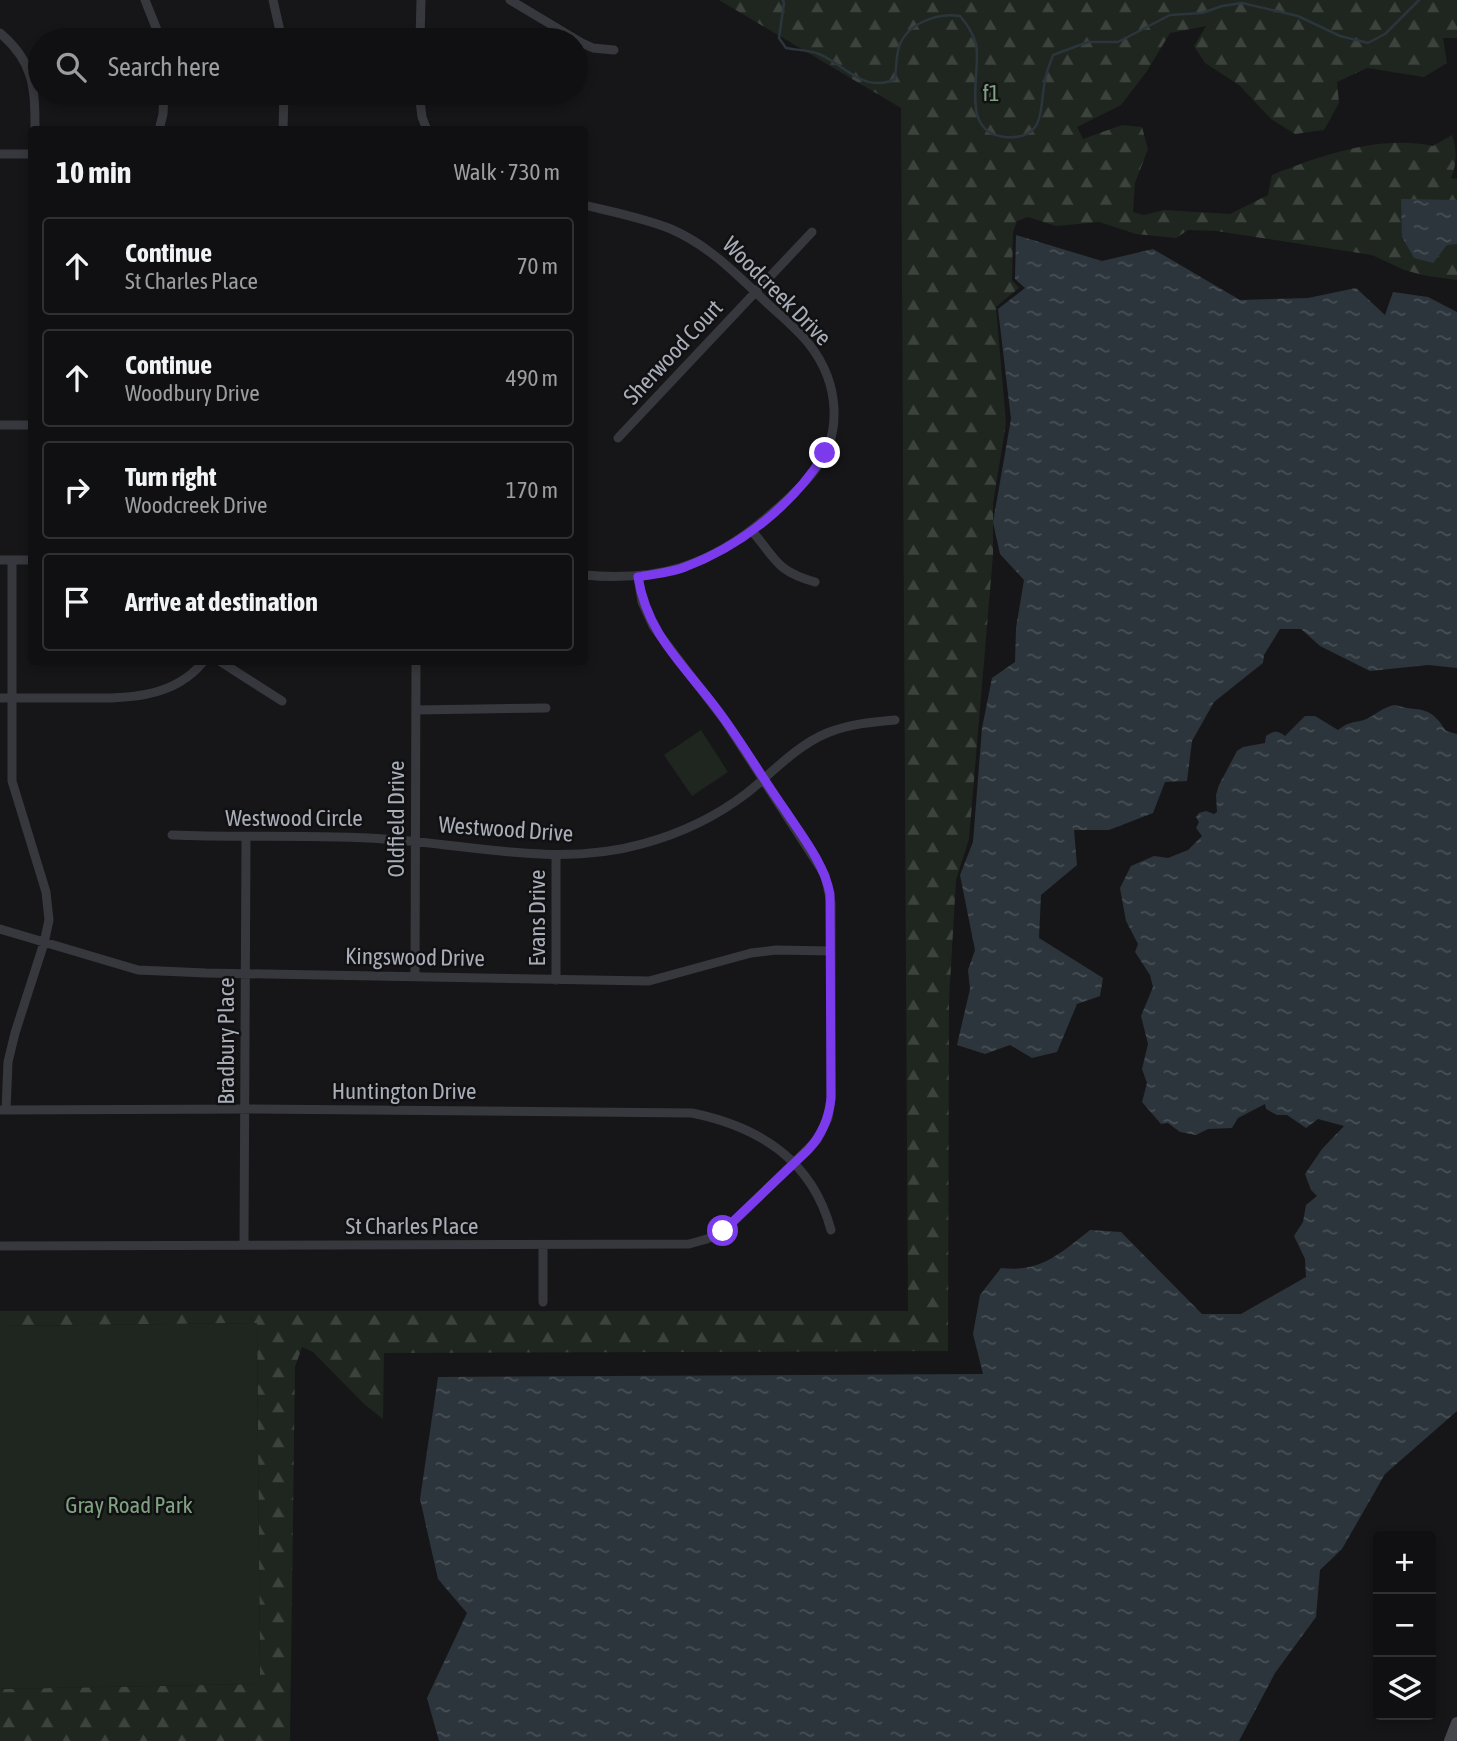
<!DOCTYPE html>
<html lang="en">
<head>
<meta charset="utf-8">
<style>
	:root { --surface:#101012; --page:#1e1e20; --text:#f1f3f6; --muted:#9c9d9f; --line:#303032 }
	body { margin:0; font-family:"Asap Condensed",sans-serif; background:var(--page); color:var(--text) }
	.controls { position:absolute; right:21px; bottom:21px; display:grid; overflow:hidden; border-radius:7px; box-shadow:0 4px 10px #0003 }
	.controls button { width:63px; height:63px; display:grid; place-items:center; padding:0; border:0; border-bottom:2px solid var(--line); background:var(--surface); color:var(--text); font:35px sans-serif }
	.stop { position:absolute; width:21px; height:21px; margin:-16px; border:5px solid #7c3aed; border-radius:50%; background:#fff }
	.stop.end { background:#7c3aed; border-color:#fff; box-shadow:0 2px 7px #0008 }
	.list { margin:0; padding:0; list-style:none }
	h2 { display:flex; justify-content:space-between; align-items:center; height:91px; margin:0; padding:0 28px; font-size:30px }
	h2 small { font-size:23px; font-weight:400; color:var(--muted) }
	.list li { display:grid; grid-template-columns:46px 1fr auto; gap:21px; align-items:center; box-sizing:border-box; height:98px; margin:0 14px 14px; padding:0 14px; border:2px solid var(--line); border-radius:7px }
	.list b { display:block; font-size:26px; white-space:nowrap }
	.list p { margin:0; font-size:23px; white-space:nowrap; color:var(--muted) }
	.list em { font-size:23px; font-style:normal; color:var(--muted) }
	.icon { flex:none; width:38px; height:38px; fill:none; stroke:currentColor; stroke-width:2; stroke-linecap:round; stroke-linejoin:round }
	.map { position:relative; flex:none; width:1457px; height:1741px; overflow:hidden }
	.search { position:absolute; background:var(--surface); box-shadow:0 4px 10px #0003; left:28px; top:28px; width:560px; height:77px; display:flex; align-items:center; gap:18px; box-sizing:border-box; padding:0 24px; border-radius:38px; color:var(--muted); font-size:26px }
	.panel { position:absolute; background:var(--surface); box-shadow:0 4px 10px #0003; left:28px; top:126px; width:560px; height:539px; border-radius:7px }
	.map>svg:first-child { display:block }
	.forest { fill:url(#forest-firs) }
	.park { fill:#1e261f }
	.water { fill:url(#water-ripples) }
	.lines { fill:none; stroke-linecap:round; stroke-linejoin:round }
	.stream { stroke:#2c353c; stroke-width:2.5 }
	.street { stroke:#37383d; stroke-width:9 }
	.secondary { stroke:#45474d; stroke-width:12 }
	.route { stroke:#7c3aed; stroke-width:9 }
	.labels { text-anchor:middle; stroke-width:5; stroke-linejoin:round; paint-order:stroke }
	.park-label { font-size:23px; fill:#7fa381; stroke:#111113 }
	.street-label { font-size:23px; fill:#a8adb8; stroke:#111113 }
</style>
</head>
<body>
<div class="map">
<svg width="1457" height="1741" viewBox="0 0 1457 1741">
	<defs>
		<pattern id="forest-firs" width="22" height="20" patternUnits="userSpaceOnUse" patternTransform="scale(1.75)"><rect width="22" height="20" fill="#1e261f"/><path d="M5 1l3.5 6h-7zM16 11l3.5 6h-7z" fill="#3c433d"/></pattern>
		<pattern id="water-ripples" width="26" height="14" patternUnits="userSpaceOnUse" patternTransform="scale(1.75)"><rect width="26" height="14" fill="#2c353c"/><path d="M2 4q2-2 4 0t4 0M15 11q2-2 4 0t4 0" fill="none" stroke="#485056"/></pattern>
	</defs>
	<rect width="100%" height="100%" fill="#161618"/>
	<path class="forest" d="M719,0H1457V38H1443L1447,63L1424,77L1367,68L1337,82L1339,103L1324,130L1295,134L1271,119L1239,85L1205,63L1194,46L1206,26L1170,33L1147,71L1121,105L1077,127L1083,139L1122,125L1142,127L1148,149L1135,183L1133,212L1144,215L1164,210L1230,214L1268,195L1272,175C1323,155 1378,135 1433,146L1452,135C1457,148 1457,165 1451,178L1457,179V280L1427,276L1404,270L1372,255L1216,231L1188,230L1176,238L1136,234L1099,222L1056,226L1028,217L1017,221L1013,232L1012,280L1019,288L996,307L1006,423L993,504V555L969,839L956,880L949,1000L948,1351L384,1353L383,1419L364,1404L313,1352L302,1347L295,1367L290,1741H0V1689L260,1684L257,1323L0,1326V1311H908L901,108Z"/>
	<path class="park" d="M701,730L728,772L692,796L664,755Z
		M257,1323L260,1684L0,1689V1326Z"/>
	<path class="water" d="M1401,199L1457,200V244L1447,245L1433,263L1414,258L1402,237Z
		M1016,235L1102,261L1153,249L1240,300L1308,298L1356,288L1385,315L1393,292L1428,297L1457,312V668L1428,665L1370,671L1320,646L1301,629H1280L1264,655L1263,663L1214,702L1192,741L1187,781L1165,782L1153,813L1109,830H1074L1077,865L1041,895L1039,938L1103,978L1100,996L1077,1004L1057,1052L1032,1058L1010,1045L985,1054L957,1045L970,989L968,970L975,950L960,875L973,842L982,728L992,678L1015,662L1016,628L1024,580L1000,554L993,522L1011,419L998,309L1025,288L1015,279Z
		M1395,705C1420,713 1429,703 1446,731L1457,734V1411L1385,1474L1342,1549L1320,1570L1316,1617L1275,1673L1239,1741H439L427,1698L467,1613L438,1579L420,1499L438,1377L983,1374L973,1334L980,1295L1001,1268C1040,1273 1061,1253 1090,1230L1121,1232L1202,1314H1241L1306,1277L1305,1259L1294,1236L1303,1222L1306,1205L1317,1196L1311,1190L1305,1174L1322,1149L1344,1126L1318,1119L1306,1128L1287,1115H1277L1266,1109L1265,1104L1238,1118L1232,1128L1208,1129L1196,1135L1180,1132L1168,1123L1161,1124L1142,1102L1147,1083L1142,1069L1148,1044L1141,1016L1153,987L1150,975L1135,952L1138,944L1126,921L1120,888L1131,866L1154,856L1168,858L1188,850L1202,836L1196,828L1199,822L1196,817L1199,813L1206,811L1214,814L1217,812L1216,795L1219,785L1237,751L1243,747L1265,743L1266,736C1274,731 1277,730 1285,736L1305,716H1315L1338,730C1348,722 1352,723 1364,720C1375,716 1382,707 1395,705Z"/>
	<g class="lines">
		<path class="stream" d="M783,0L784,3L779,38L786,48C796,50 810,50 819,54C844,64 863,94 895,79C896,70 896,60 898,51C903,25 936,12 960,16C967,24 973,33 976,44C982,71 958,133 1005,137C1046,140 1039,110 1045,81C1046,72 1050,64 1053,55L1088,42H1118L1170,15L1202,13L1222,6L1242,3L1298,16L1340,36L1368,43L1385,34L1419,0"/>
		<path class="street" d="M145,0L161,40
			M273,0L282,40
			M510,0L582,43L593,48L614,50
			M0,33C34,62 35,87 35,130
			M420,40L421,0
			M419,93L422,117L427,130
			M159,130L163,114L164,93
			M283,130L284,93
			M0,154H32
			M584,205C613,212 644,218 671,229C710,246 737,275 767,303C781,316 797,329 809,344C839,382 845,436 811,475C798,491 781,505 765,519C710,566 657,582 584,575
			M0,425H32
			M618,438L812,232
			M752,531C777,560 776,571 815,582
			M0,560H32
			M221,662L282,701
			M0,698C24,698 47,698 71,698C117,698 171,702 203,662
			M416,710L546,708
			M172,835C243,838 314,834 384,839C470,844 557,868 642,844C679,834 717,816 747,793C773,772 796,746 827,733C849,724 872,722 895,720
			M0,929L138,970L206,973L649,981L751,953L776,950L831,951
			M415,976L416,662
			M556,980V855
			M0,1110L253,1109L692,1113C760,1127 812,1160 831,1230
			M6,1110L8,1062L15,1033L44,943L49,920L46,892L12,781V560
			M244,1245L246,838
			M0,1246L689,1244L707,1239L723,1232L817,1140L828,1118L831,1098V903L825,875L725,721L653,626L642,602L638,577
			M543,1302V1245"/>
		<path class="secondary" d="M1450,1741L1457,1723"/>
	</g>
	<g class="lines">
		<path class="route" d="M723,1231L808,1150C822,1135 829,1119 831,1098L830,894C824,863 802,836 785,810C760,775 739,737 713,704C680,661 647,632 638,577C653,574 671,573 685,567C741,546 794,504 825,453"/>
	</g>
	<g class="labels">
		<g class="park-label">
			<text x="991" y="101">f1</text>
			<text x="129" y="1513">Gray Road Park</text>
		</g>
		<g class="street-label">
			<text transform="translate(777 291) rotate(45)" y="8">Woodcreek Drive</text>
			<text transform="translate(673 352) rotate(-47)" y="8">Sherwood Court</text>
			<text x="294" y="826">Westwood Circle</text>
			<text transform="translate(396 819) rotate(-90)" y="8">Oldfield Drive</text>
			<text transform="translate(506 829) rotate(4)" y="8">Westwood Drive</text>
			<text transform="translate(537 918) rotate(-90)" y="8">Evans Drive</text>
			<text transform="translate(415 957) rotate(1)" y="8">Kingswood Drive</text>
			<text transform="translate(226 1041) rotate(-90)" y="8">Bradbury Place</text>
			<text x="404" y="1099">Huntington Drive</text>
			<text x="412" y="1234">St Charles Place</text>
		</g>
	</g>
</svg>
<div class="controls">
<button>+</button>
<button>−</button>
<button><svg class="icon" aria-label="layers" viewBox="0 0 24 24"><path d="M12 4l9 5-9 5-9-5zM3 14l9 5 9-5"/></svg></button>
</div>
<div class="stop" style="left:723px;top:1231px"></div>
<div class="stop end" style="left:825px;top:453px"></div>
<div class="search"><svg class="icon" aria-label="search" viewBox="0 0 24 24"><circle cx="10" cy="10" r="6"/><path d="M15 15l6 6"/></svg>Search here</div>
<section class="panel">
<h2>10 min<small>Walk · 730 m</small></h2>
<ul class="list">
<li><svg class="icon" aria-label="ahead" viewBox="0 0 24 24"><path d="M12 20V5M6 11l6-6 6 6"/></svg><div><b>Continue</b><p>St Charles Place</p></div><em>70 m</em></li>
<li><svg class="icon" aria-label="ahead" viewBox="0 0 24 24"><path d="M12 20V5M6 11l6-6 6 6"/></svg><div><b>Continue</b><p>Woodbury Drive</p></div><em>490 m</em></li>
<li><svg class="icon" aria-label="right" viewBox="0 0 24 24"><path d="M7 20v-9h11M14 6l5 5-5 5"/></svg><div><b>Turn right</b><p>Woodcreek Drive</p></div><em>170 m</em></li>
<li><svg class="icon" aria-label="arrive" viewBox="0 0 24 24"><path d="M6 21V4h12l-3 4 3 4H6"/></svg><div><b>Arrive at destination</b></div></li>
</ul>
</section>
</div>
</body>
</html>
